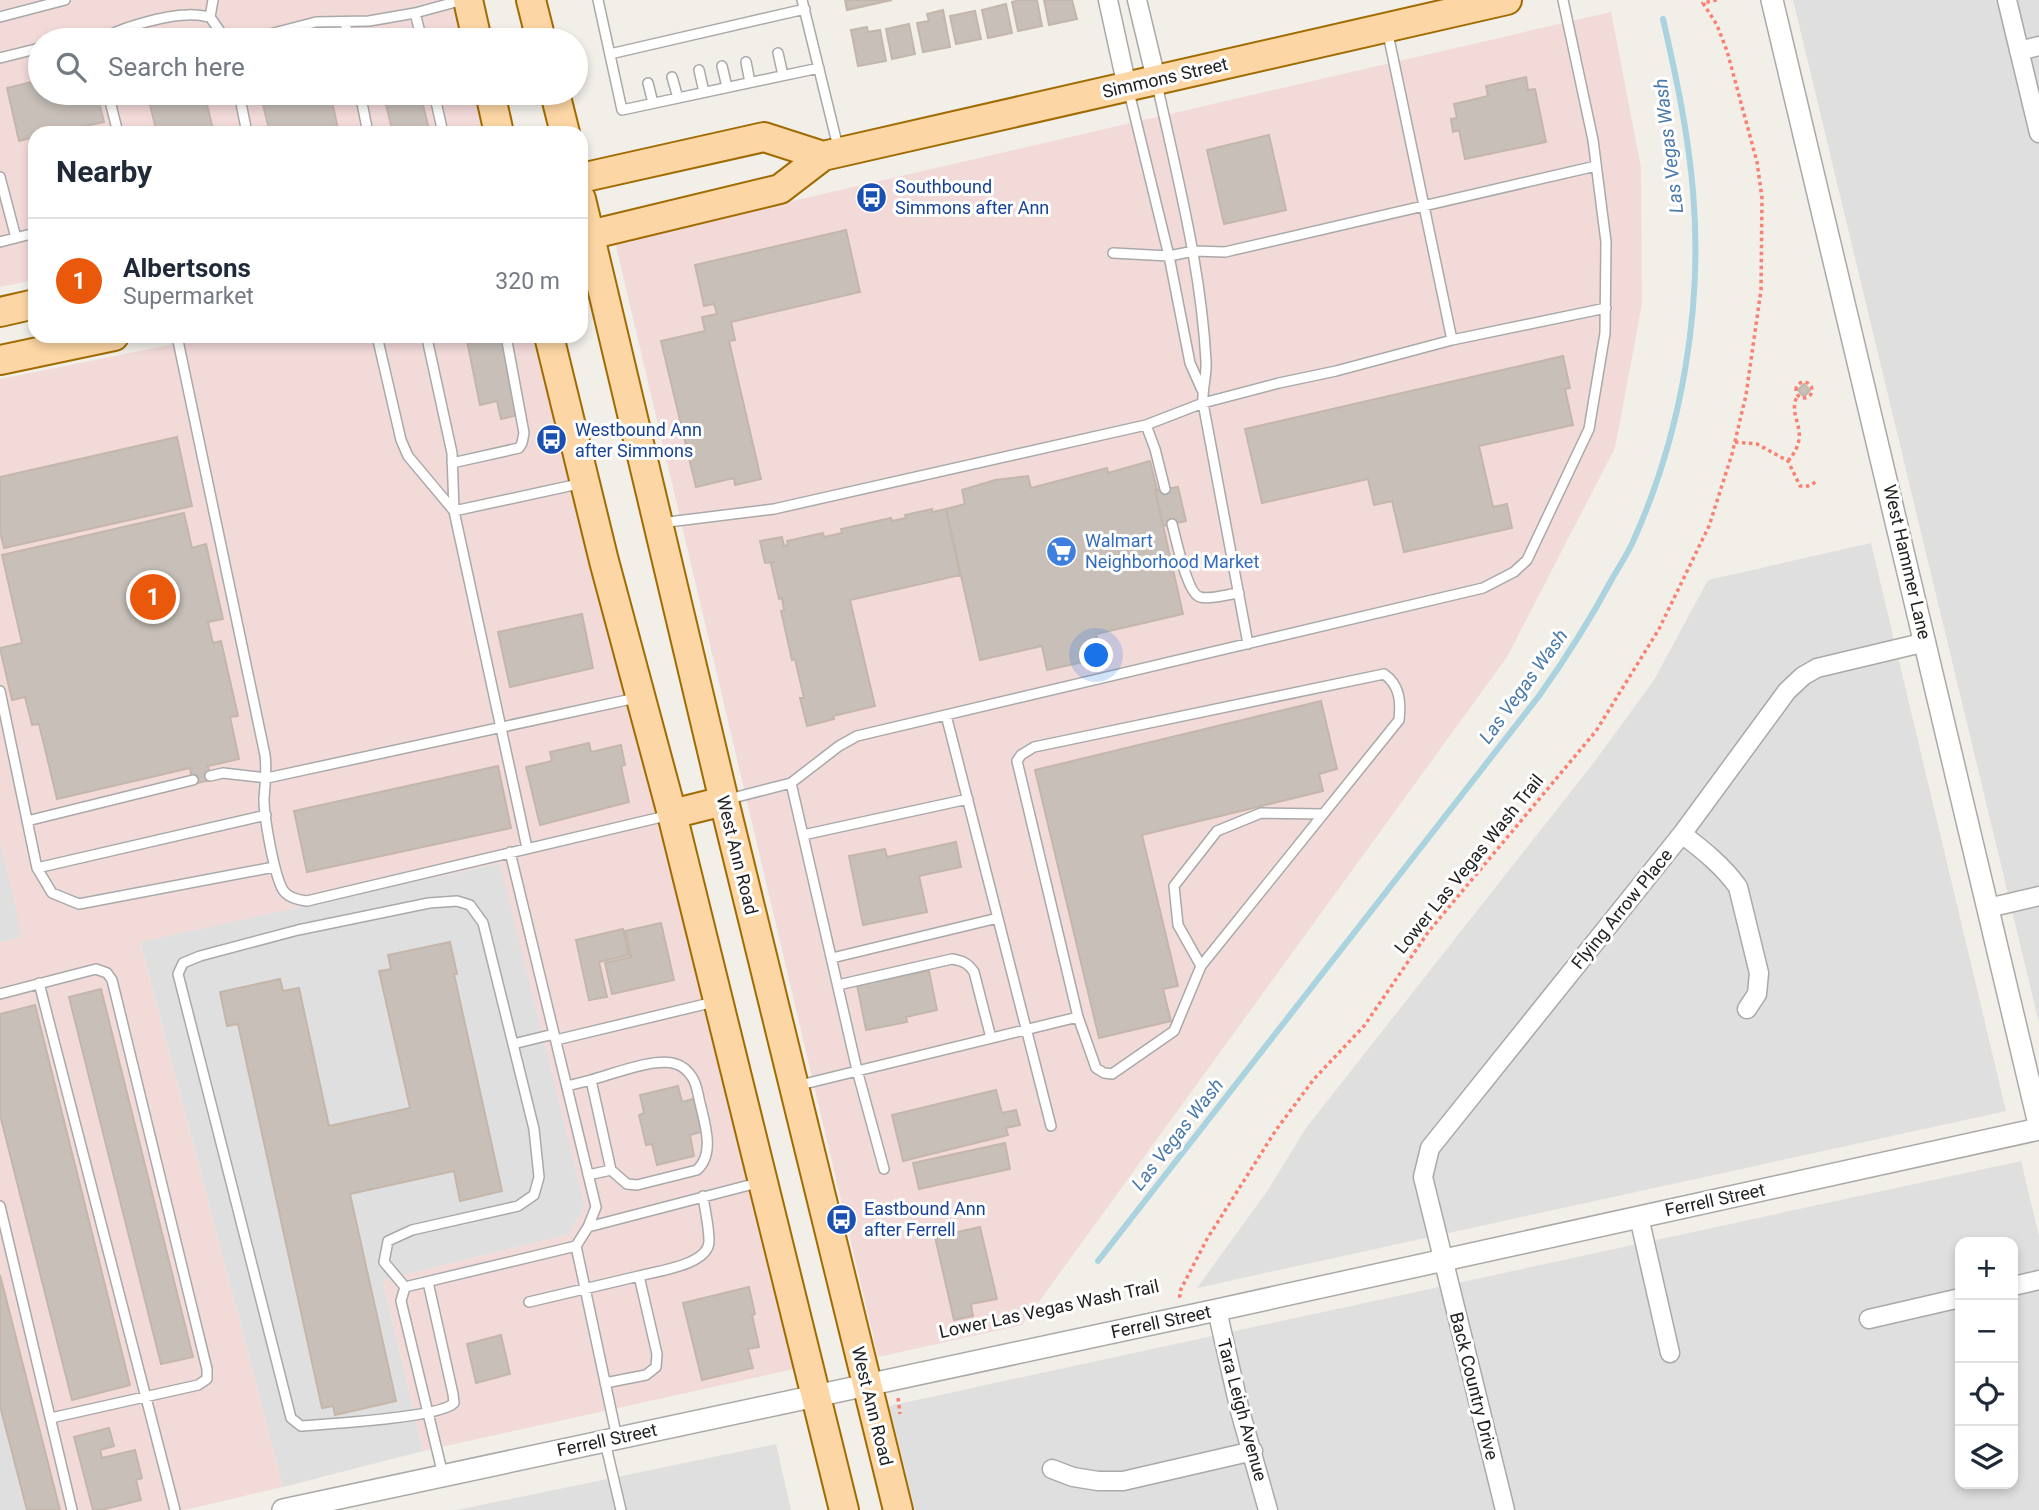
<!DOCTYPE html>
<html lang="en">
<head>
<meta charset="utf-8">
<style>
	:root { --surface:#fff; --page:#f6f6f7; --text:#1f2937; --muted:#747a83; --line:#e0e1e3; --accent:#ea580c }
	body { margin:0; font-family:Roboto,sans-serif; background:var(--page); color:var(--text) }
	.controls { position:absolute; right:21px; bottom:21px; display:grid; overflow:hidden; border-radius:14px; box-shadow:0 4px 10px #0003 }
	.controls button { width:63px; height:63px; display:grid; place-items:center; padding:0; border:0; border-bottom:2px solid var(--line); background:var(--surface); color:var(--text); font:35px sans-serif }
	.you { position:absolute; left:1097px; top:656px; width:24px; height:24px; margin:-18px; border:5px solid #fff; border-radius:50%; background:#1a73e8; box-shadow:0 0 0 10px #1a73e833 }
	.badge { display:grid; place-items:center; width:46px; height:46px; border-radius:50%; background:var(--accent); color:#fff; font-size:23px; font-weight:700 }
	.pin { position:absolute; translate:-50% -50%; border:4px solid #fff; box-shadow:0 2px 7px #0006 }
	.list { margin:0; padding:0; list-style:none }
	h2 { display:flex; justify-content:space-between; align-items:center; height:91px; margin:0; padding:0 28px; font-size:30px }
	h2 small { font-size:23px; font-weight:400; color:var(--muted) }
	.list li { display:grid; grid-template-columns:46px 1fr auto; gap:21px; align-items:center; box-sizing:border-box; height:126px; padding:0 28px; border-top:2px solid var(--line) }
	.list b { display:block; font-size:26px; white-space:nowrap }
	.list p { margin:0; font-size:23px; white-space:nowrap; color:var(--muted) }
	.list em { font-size:23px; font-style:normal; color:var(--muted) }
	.icon { flex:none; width:38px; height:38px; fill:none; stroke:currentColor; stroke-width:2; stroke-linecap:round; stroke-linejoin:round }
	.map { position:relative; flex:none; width:2039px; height:1510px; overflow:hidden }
	.search { position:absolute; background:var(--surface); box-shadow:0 4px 10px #0003; left:28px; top:28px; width:560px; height:77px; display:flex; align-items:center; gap:18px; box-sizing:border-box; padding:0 24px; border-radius:38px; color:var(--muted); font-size:26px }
	.panel { position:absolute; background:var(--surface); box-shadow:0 4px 10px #0003; left:28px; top:126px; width:560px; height:217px; border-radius:21px }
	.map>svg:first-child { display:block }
	.residential { fill:#e0dfdf; fill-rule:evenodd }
	.commercial { fill:#f2dad9 }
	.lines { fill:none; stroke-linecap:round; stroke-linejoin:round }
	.stream { stroke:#aad3df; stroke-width:6 }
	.building { fill:#c7bfb8; stroke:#c4b6ab; stroke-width:2 }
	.service-casing { stroke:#a9a9a9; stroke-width:12 }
	.minor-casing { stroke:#a9a9a9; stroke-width:21 }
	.tertiary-casing { stroke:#a9a9a9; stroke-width:24 }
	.primary-casing { stroke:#a06b00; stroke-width:32 }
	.path { stroke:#fa8072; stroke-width:3.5; stroke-dasharray:3.5 3.5; stroke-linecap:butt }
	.service { stroke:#fff; stroke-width:9 }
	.minor { stroke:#fff; stroke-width:18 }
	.tertiary { stroke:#fff; stroke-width:21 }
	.primary { stroke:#fcd6a4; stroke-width:28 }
	.labels { text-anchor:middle; stroke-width:6; stroke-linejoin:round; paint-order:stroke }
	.street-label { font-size:18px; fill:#222; stroke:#fff }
	.transit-label { font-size:18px; fill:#164399; stroke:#fff; text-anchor:start }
	.shop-label { font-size:18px; fill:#366cbe; stroke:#fff; text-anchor:start }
	.water-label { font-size:19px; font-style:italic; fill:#4a7aab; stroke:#fff }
</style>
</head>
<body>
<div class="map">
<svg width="2039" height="1510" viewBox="0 0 2039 1510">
	<rect width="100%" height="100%" fill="#f2efe9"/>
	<path class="residential" d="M1793,0H2039V1023Z
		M1871,543L2006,1111L1197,1288L1268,1190L1306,1128L1595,761L1654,680L1708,580Z
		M0,838L23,937L0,943Z
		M501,863L585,1207L568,1235L383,1280L423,1451L283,1487L140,941Z
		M2021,1161L2039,1236V1510H915L889,1406ZM1960,1242H2013V1484H1960Z
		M0,1406L26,1510H0Z
		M776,1444L791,1510H457Z"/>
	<path class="commercial" d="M0,0H453L463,40H40V93H476L485,133H35V280L0,287Z
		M1611,12L1641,168L1642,304L1615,448L1507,657L1022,1325L878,1357L615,242Z
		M214,336H539L794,1369L423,1451L383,1280L568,1235L585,1207L500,863L140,942L283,1487L185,1510H26L0,1406V943L22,937L0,838V379Z"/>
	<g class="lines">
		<path class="stream" d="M1098,1261L1539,696C1566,658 1590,620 1612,579C1620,565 1629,552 1635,537C1682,431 1703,307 1693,191C1688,132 1676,76 1663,19"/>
	</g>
	<path class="building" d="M845,0H892L847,10Z
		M1020,0H1037L1042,26L1018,31L1012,2Z
		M1044,0H1072L1077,19L1049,25Z
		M1006,4L1012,33L988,38L982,10Z
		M943,10L950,47L923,52L917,23L929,21L927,14Z
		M975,11L981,39L956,44L950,16Z
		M909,24L915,54L892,59L886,29Z
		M867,27L868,32L880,30L886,61L858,66L851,30Z
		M188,30L191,40H148Z
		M405,34L407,40H381Z
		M1526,77L1528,90L1535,89L1546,142L1465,159L1459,130L1453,132L1451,119L1457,118L1454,104L1488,96L1486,86Z
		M40,80V93H97L104,122L54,133H35V137L19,141L7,88Z
		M147,93H204L214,133H157Z
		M260,93H313L314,95L330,93L339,133H270Z
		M383,93H420L430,133H393Z
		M1269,135L1286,210L1224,224L1207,150Z
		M846,230L860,292L731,322L735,340L729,341L761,479L735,485L734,478L696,487L661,341L705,331L702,317L717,314L714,304L704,306L695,265Z
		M466,336H501L518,415L501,419L497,401L480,405Z
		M1563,356L1570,388L1565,389L1573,425L1479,446L1493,507L1507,504L1512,528L1404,552L1392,501L1374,505L1368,479L1262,503L1245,429Z
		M1804,384L1810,390L1804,397L1798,390Z
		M177,437L192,506L4,548L0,532V477Z
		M1150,461L1157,489L1155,490L1183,614L1096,634L1101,658L1047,670L1042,646L980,660L946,509L965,504L962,490L995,480L1028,476L1031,488L1107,468L1108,473Z
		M1178,487L1186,521L1163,526L1155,491Z
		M932,509V512L946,509L960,575L850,600L875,706L833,716L834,719L807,726L800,698H804L795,659L792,660L781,611L784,610L782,598L779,599L771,564L773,562L765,563L760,541L782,537L784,546L788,545L787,541L823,533L824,537L842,533L841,529L891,518L892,521L906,518L905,515Z
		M184,513L192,548L206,544L223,619L208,622L213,643L221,641L238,716L230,717L239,759L208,766L211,780L193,784L190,768L57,799L39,724L32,725L25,697L12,700L0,648L22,643L2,555Z
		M582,614L593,668L510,687L498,632Z
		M1321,701L1337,769L1319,774L1323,791L1142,835L1178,986L1163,989L1171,1021L1099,1038L1035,770Z
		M589,743L591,752L621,745L625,765L621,766L629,802L540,825L526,767L552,761L550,752Z
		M498,766L511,828L307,872L294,811Z
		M956,842L961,867L919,876L927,912L863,925L849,856L885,849L887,857Z
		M661,923L674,980L612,994L605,963L631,957L625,931Z
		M623,929L629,955L599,962L607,997L589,1000L576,940Z
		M450,942L457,974H454L502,1191L460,1201L454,1171L350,1194L396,1401L335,1415L333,1406L322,1408L238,1024L227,1026L220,992L280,979L283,991L299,988L329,1126L410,1108L379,971L391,969L388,955Z
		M929,971L937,1010L906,1017L907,1022L866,1030L857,985Z
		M101,989L193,1357L161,1364L69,997Z
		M35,1005L130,1385L72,1400L0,1115V1014Z
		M678,1086L682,1102L696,1098L704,1131L690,1135L694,1156L657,1165L652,1144L646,1145L639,1115L644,1113L640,1095Z
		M996,1090L1002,1113L1016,1110L1020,1125L1006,1128L1008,1135L903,1161L892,1115Z
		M1005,1143L1010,1169L919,1189L913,1163Z
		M980,1227L997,1299L971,1304L973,1316L954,1320L935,1237Z
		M0,1275L60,1510H27L0,1406Z
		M749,1287L755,1314L752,1315L759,1347L748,1349L753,1368L702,1380L683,1303Z
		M501,1335L510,1374L476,1383L467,1344Z
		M109,1428L114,1446L100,1450L102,1458L135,1450L142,1478L136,1480L141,1500L101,1510H93L74,1437Z"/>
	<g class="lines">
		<defs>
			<path id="service" d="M598,0L622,110L819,68
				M802,0L838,147
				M415,13L422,40
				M0,17L65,0
				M210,17L226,40
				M345,22L349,40
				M1387,29L1452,340
				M102,40C116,28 168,15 187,15C195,14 203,16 210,17L213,0
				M247,40L316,22L369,21L415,13L463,0
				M778,53L783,75
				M610,54L805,9
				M0,58L40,48
				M746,62L750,82
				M722,66L727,87
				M699,70L704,92
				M672,77L678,98
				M648,83L653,103
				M1157,84C1177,176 1201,267 1206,361C1207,375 1202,389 1203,403L1248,644
				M1129,92L1169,256L1190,363L1202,390
				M108,93L118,133
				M239,93L247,133
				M360,93L368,133
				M434,93L443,133
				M0,177L16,238
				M0,242L35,233
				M1113,253L1169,256L1194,251L1225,252L1596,166
				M177,336L265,755C267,770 265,784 264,799C264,817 274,875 283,890C288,898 298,900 307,901L670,815
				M377,336L401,440L408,456L454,511L527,848
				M429,336L428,343L452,453L454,511L583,483
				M1146,425L1155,449L1165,489
				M452,463L519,448L522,443L524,433L506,336
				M660,523L774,509L1146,425L1203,403L1279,383L1336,371L1452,340L1606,308
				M1172,524C1176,538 1187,594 1200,597C1210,600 1228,594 1239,593
				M0,691L37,868L52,893L79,904L274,867
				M946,715L1051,1126
				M210,776L223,773L267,778L636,698
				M791,783L857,1070L884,1169
				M729,799L791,783L839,746L857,736L1483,588L1514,572L1527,560L1589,429L1605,333L1606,242L1593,140L1563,0
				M27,821L193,780
				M803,835L968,799
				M510,852L596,1207L588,1227L576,1246L617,1438
				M37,868L266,815
				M832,958L998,918
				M1201,966L1178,925L1174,886L1217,831L1261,813L1323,814
				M39,983L175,1510
				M838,985L952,959C963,961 968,963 974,972L991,1038
				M0,994L96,969L107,973L112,980L207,1369V1379L198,1385L51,1418
				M556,1040L714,1002
				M513,1044L554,1034
				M591,1080C613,1074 655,1057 676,1064C683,1066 688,1071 692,1077C697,1084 698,1095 700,1103C705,1124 715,1154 697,1170L637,1185L627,1184L611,1170
				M567,1086L591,1080L611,1170L588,1175
				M796,1086L1078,1017L1096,1068L1104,1073L1112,1074L1174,1031L1201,966L1399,720C1401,702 1400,685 1384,674L1034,747L1021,755L1017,761L1078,1017
				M0,1206L72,1510
				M588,1227L761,1182
				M405,1287L384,1262L388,1241L412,1230L518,1206L534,1195L539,1177L534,1129L483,923L470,905L457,901L429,903L298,930L200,956L183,963L178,974L291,1418L301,1426C327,1424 439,1418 454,1403L453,1394L428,1282
				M529,1302L639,1276
				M605,1383L646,1375L656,1367L657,1354L639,1276C657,1271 709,1265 709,1241C709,1226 705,1211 703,1196
				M605,1442L621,1510
				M443,1475L401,1301L405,1287L576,1246"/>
			<path id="minor" d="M1108,0L1127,87
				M1137,0L1156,79
				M2007,0L2039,133
				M2019,51L2039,46
				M1682,834C1703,850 1723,866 1738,887L1759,973L1757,994L1747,1009
				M1988,908L2039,896
				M1639,1217L1670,1353
				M2013,1286L2039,1280
				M1217,1310L1240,1411L1268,1510
				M1869,1319L1960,1298
				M1052,1469L1073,1477L1098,1481H1123L1253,1451
				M1505,1510L1423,1177L1430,1148L1682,834L1787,691L1803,676L1817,668L1926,642"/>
			<path id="tertiary" d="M1772,0L2039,1124
				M283,1510L1217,1310L2039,1129"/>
			<path id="primary" d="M468,0L477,40
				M531,0L541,40
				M490,93L499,133
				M555,93L565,133
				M581,178L764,137L823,156
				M581,199L724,801L898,1510
				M581,237L780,189L823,156L1507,0
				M0,312L35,304
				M549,336L604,561L672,814L844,1510
				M0,360L114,336
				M672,814L724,801"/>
		</defs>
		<use href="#service" class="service-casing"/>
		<use href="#minor" class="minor-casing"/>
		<use href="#tertiary" class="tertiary-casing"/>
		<use href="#primary" class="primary-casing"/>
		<path class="path" d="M1796 390a8 8 0 1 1 16 0a8 8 0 1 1-16 0Z
			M1735,442L1757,444L1788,461L1800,486H1808L1818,481
			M1788,461C1814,431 1785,417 1798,395
			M1178,1296H1180L1181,1289L1207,1239L1276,1130L1314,1079L1364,1026L1429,931L1596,731L1659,629L1709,526L1732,454L1746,395L1761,290L1762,198L1757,162L1727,51L1717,25L1703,3L1717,0
			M898,1398L900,1414"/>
		<use href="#service" class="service"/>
		<use href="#minor" class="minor"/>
		<use href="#tertiary" class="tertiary"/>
		<use href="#primary" class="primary"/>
	</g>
	<defs>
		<symbol id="bus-disc" viewBox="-11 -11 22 22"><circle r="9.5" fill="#1a4fb4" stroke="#fff"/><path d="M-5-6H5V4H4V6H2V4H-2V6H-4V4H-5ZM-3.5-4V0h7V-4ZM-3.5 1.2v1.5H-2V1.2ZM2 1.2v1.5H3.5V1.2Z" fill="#fff"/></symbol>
		<symbol id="supermarket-disc" viewBox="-11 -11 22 22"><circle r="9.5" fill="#3f7fe0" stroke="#fff"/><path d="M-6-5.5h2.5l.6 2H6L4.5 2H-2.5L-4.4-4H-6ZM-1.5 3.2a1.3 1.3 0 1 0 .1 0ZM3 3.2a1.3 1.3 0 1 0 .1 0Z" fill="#fff"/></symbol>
	</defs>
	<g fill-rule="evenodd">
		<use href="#bus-disc" x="854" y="180" width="35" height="35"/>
		<use href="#bus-disc" x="534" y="422" width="35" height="35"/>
		<use href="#supermarket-disc" x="1044" y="534" width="35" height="35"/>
		<use href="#bus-disc" x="824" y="1202" width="35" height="35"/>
	</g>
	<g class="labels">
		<g class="street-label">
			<text transform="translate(1165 78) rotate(-13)" y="6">Simmons Street</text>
			<text transform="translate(1907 562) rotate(77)" y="6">West Hammer Lane</text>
			<text transform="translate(737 855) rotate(76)" y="6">West Ann Road</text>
			<text transform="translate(1469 864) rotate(-51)" y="6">Lower Las Vegas Wash Trail</text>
			<text transform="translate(1622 909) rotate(-51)" y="6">Flying Arrow Place</text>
			<text transform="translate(1715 1200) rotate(-12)" y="6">Ferrell Street</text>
			<text transform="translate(1049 1309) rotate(-12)" y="6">Lower Las Vegas Wash Trail</text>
			<text transform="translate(1161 1322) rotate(-12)" y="6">Ferrell Street</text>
			<text transform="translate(1474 1386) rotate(76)" y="6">Back Country Drive</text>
			<text transform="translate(872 1406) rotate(76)" y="6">West Ann Road</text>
			<text transform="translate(1242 1410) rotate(75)" y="6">Tara Leigh Avenue</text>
			<text transform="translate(607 1440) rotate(-12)" y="6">Ferrell Street</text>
		</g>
		<g class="transit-label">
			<text x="895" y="193">Southbound<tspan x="895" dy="21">Simmons after Ann</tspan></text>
			<text x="575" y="436">Westbound Ann<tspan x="575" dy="21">after Simmons</tspan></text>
			<text x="864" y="1215">Eastbound Ann<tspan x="864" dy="21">after Ferrell</tspan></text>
		</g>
		<g class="shop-label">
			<text x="1085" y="547">Walmart<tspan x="1085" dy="21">Neighborhood Market</tspan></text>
		</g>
		<g class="water-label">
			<text transform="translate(1668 146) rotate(-97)" y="7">Las Vegas Wash</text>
			<text transform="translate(1523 686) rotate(-54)" y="7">Las Vegas Wash</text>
			<text transform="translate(1177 1134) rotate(-52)" y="7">Las Vegas Wash</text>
		</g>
	</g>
</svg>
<div class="controls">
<button>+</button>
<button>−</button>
<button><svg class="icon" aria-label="locate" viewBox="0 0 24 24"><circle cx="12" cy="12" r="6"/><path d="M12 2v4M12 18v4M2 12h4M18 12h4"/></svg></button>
<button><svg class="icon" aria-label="layers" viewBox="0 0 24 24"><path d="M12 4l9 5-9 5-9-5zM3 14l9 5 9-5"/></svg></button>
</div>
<div class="you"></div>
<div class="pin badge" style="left:153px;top:597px">1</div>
<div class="search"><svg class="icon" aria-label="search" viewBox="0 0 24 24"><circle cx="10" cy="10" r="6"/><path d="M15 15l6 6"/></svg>Search here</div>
<section class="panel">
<h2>Nearby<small></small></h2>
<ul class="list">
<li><span class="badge">1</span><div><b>Albertsons</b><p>Supermarket</p></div><em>320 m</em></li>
</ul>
</section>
</div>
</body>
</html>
